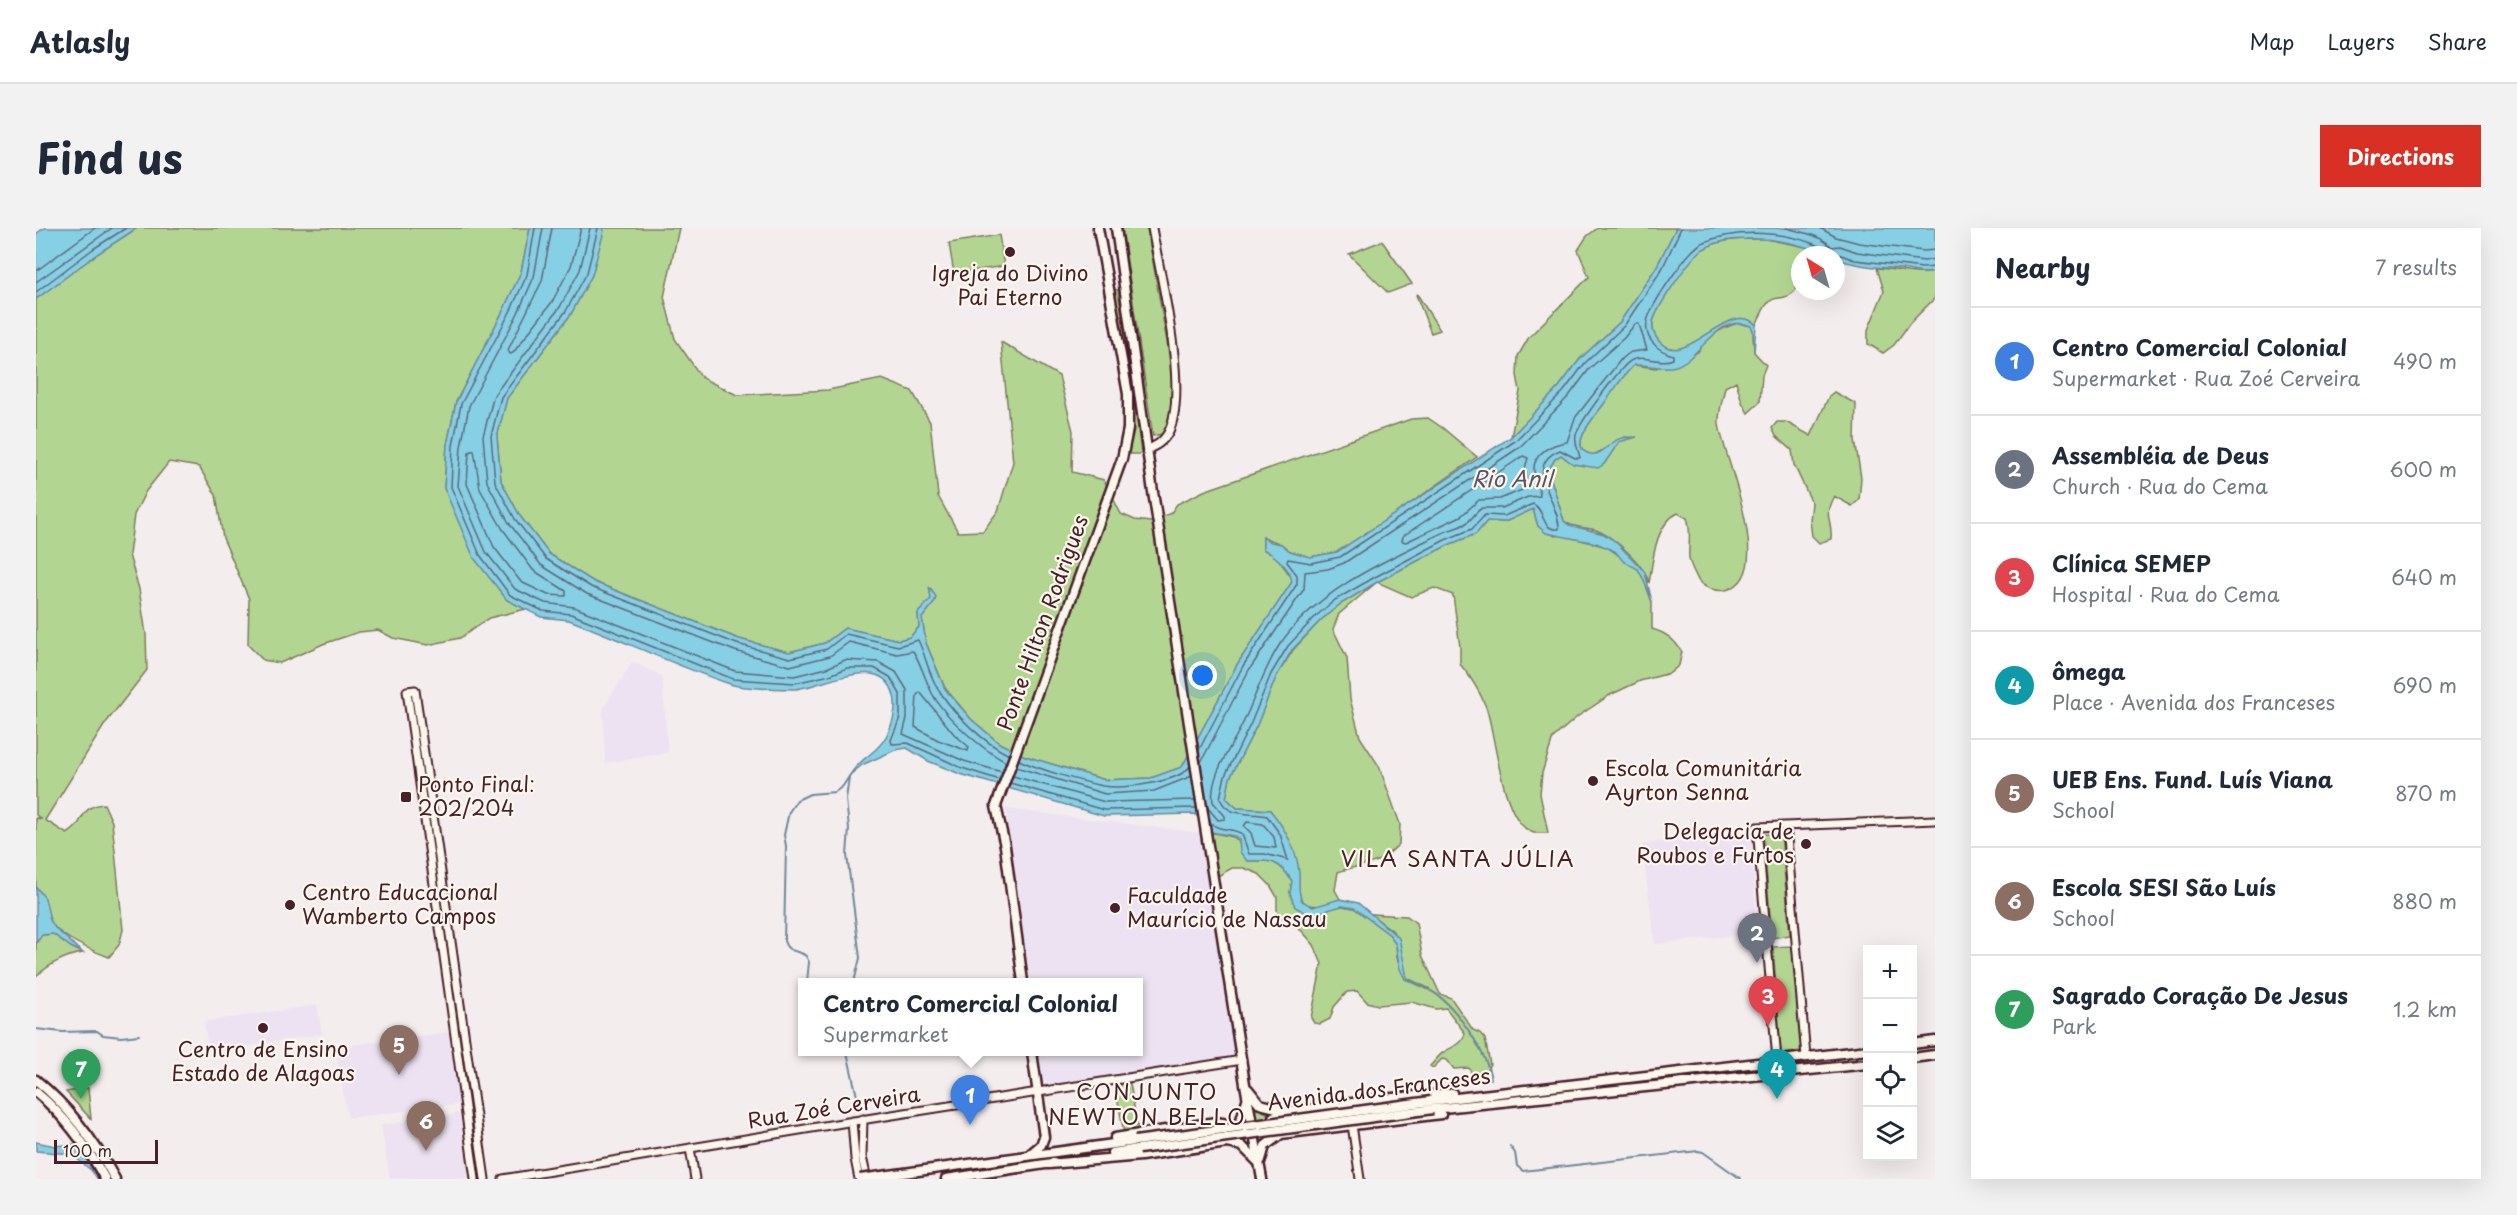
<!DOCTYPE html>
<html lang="en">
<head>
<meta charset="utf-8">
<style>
	:root { --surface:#fff; --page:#f2f2f3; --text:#1f2937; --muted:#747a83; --line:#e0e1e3; --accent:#d93025 }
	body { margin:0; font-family:"Playpen Sans",sans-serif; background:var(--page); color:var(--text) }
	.controls { position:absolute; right:18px; bottom:18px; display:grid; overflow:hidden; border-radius:0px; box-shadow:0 6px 24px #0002 }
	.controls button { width:54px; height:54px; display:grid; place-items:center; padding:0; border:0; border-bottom:2px solid var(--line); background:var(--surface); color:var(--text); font:30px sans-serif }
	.compass { position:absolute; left:1755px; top:18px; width:54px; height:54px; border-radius:50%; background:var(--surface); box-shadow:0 6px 24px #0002; rotate:323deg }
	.scale { position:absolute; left:18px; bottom:15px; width:104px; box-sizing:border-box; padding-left:6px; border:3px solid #4a1f2b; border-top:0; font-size:16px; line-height:21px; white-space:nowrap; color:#4a1f2b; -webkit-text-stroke:4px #fbf7ec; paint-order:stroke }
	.you { position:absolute; left:1167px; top:448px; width:21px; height:21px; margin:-15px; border:4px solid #fff; border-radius:50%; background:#1a73e8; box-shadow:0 0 0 9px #1a73e833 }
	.badge { display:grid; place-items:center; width:39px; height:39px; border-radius:50%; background:var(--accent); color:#fff; font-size:20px; font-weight:700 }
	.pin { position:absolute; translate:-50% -50px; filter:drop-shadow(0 2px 3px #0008) }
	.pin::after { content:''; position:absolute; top:32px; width:21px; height:18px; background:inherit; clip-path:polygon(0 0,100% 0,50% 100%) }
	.popup { position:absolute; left:762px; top:750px; width:345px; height:78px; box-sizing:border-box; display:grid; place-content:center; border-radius:0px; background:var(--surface); filter:drop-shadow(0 2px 4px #0005); font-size:20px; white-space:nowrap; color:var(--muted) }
	.popup b { font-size:22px; color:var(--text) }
	.popup::after { content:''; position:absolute; left:50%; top:100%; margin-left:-12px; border:12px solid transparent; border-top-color:var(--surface) }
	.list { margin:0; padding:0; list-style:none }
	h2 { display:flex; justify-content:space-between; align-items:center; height:78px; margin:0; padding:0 24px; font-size:26px }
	h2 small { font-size:20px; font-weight:400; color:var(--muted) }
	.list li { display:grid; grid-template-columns:39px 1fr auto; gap:18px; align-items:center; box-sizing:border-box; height:108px; padding:0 24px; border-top:2px solid var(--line) }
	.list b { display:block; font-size:22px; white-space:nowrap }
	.list p { margin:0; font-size:20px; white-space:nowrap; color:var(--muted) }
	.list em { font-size:20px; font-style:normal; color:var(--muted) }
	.icon { flex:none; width:33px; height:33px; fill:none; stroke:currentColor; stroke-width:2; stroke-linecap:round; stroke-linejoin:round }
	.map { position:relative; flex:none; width:1899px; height:951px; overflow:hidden; border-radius:0px }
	header { display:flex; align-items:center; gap:36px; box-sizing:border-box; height:84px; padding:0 30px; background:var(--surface); border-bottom:2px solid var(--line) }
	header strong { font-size:28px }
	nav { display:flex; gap:33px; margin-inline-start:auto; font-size:21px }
	.intro { display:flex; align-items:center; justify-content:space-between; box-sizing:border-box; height:144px; padding:0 36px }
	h1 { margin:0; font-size:42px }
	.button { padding:15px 27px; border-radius:0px; background:var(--accent); color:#fff; font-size:21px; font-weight:700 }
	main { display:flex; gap:36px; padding:0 36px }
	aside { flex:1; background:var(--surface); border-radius:0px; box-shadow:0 6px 24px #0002 }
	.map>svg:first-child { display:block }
	.built { fill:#ece2f1 }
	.green { fill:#b2d691; stroke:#7e7a5e; stroke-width:1.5 }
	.water { fill:#86d0e6; stroke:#6e899b; stroke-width:1.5 }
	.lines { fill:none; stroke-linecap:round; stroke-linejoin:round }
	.shore { stroke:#626676; stroke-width:1.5 }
	.stream { stroke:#6e899b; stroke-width:2 }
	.minor-casing { stroke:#4a1f2b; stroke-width:11 }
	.major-casing { stroke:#4a1f2b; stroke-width:13 }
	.minor { stroke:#fbf7ec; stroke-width:7 }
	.major { stroke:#fbf7ec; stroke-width:8 }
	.major-bridge-casing { stroke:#4a1f2b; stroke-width:13; stroke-linecap:butt }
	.major-bridge { stroke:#fbf7ec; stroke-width:8 }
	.poi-dot { fill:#4a1f2b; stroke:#fbf7ec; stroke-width:2 }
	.labels { text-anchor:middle; stroke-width:4.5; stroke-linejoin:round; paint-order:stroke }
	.poi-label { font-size:21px; fill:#4a1f2b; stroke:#fbf7ec; text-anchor:start }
	.street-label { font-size:21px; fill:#4a1f2b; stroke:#fbf7ec }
	.water-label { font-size:22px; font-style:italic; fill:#5c5463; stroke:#fbf7ec }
	.neighbourhood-label { font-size:22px; letter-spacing:1.5px; fill:#4a1f2b; stroke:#fbf7ec }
</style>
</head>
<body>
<header>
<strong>Atlasly</strong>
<nav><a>Map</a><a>Layers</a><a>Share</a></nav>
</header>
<div class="intro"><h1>Find us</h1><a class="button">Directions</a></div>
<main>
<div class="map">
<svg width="1899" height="951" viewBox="0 0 1899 951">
	<rect width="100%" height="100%" fill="#f4edee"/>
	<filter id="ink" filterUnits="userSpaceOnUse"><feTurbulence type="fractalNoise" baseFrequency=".0167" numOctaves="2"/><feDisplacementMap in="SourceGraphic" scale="12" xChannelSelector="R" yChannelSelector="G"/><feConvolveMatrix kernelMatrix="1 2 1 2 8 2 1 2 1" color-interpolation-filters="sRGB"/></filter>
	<g filter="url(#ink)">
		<path class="built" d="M596,434L626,448L632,525L569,535L567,481Z
			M970,581L1165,605L1199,830L1007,859L1002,824H1102V754H993Z
			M1715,606L1721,705L1619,716L1606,616Z
			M281,777L286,806L173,824L168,794Z
			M414,804L425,876L312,890L299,819Z
			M426,885L434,951H354L345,897Z"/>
		<path class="green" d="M101,0H494L485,44L468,81L420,174L411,217L408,260L471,372L490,381L453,390L424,410L392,417L357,410L342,402L323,404L287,416L244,435L227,432L212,417L213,371L187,310L180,267L163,239L133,234L110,263L98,287L93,327L103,361L110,406L111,442L69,496L9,592L31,606C50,596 42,578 68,576L76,594L87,702L83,717L73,729C57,723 23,709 15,694C8,680 12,674 0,659V590L6,591L0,587V71L61,26Z
			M567,0H643L628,69L639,111L666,150L701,167L792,162L846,151L876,163L894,194L902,268L922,304L947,303L962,283L977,234L965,114L1023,148L1037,203L1036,244L1068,252L1085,286L1099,292L1114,294L1135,285L1141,276L1168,263L1375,191L1392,190L1408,201L1441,229L1329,307L1301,324L1274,329L1254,323L1245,316L1227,309V321L1240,328L1256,350V354L1202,435L1146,539L1115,550L1069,552L989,528L963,515L935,491L909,460L890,415L886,390L898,375L900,369L894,361L895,371L882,385L883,399L874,409L863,412L809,400L789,415L753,424L703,411L558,354L513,326L484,288L465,253L461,209L471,170L535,86L556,47Z
			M1086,0H1111L1137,148L1136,173L1130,201L1126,206L1117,208Z
			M1562,0H1640L1621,38L1584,94L1544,131L1523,159L1475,209L1484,163L1481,147L1482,128L1493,109L1553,49L1542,22L1551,8Z
			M963,7L968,38L918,46L913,15Z
			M1729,11L1771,19L1789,27H1764C1764,41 1767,65 1749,69C1742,71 1737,69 1731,76C1727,81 1723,91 1720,97C1696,70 1655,135 1628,118C1621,113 1615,103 1617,94C1622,76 1651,33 1666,22C1684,10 1709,11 1729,11Z
			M1346,13L1376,56L1352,65L1313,26Z
			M1841,40C1860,41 1880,48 1899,44V70L1874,95L1858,117L1847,125L1832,116V102L1848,63Z
			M1076,61L1082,62L1096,151L1105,226H1092L1098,182Z
			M1381,66L1404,102L1395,105L1380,67Z
			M1702,95L1715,98L1717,102L1718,124L1730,137L1726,147L1724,174L1712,185L1706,174L1700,153L1689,159C1687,170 1682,185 1683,196C1687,228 1743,349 1690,362C1681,364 1667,360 1662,352C1659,346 1654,337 1653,330C1652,316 1656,304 1651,290L1642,285C1619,296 1617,332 1613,355C1609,337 1577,308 1560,302C1549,299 1537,300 1528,293L1512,242L1519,231L1525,227C1538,239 1553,240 1568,236L1583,213L1597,210L1589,209L1558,227C1529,223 1556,192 1563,182C1575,167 1584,150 1598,137L1620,140L1662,124C1669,109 1686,100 1702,95Z
			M1798,164L1820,176L1819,212L1825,250L1823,272L1816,278L1798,268C1786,289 1797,291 1795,311L1783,315L1776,308L1774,292L1776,275L1758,237L1756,222L1740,208L1736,200L1741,194H1750L1775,208L1793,168Z
			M1497,281L1502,298L1519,308L1526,307L1571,319L1602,341L1608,352L1616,374V401C1630,405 1638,411 1646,424L1643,437L1634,445L1604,453L1574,467L1541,489L1517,510L1506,545L1504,566L1512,605C1508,605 1502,605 1498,605C1465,596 1460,507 1450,479C1444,464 1434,448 1424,436V419L1417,367L1398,360L1375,369L1341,354L1303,386L1297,401L1311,430L1314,471L1324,509L1343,538L1364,596L1363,616C1338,642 1331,633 1302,644L1299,662L1304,671L1286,678L1271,677C1258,666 1265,656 1262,642C1258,620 1248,600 1234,582L1201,580L1190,570L1194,550L1221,497L1240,449L1257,422L1285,392L1303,377L1341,354L1412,317L1439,306L1451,293L1469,294Z
			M1175,604C1202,611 1200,604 1211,633C1235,632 1243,632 1256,653L1254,665L1280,687L1293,680L1306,678L1318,680L1354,707L1360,717L1361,730L1369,751L1394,761L1371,750L1357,703L1334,686L1371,688L1380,695L1386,727L1404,766L1415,770L1437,802L1444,805L1449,811L1454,836L1449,845L1440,853L1433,840L1418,841L1411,832L1406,831L1397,840L1394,838C1399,833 1403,827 1408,824C1417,818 1427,817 1429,805L1410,780L1400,781L1376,774L1342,777L1331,774L1321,763L1311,764L1298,779L1294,791L1284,796L1278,795L1275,790L1286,736L1278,717L1266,703L1246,690L1241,682V669L1234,657L1223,646L1208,640H1196L1180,649Z
			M1727,606H1745L1754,707L1736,710Z
			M17,706L35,719L47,725C27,728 15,736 0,748V715L6,707Z
			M1756,718L1765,823L1745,826L1737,719Z
			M1094,855L1102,902L1088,905L1079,858Z
			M52,860L55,891L30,864Z
			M1217,877L1234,887L1237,906L1225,919Z"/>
		<path class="water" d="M8,0H101L61,26L0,71V6Z
			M494,0H567L568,3L556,47L535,86L471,170L461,209L465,253L484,288L513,326L558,354L703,411L753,424L789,415L809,400L863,412L874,409L883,399L882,385L895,371L893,359L900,369L898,375L886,390L890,415L909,461L935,491L963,515L989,528L1069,552L1115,550L1146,539L1202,435L1256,354C1254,340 1239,328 1227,321V309L1235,314L1245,316L1254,323L1274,329L1301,324L1475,209L1523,159L1544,131L1584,94L1621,38L1640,0H1899V44C1888,46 1881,44 1871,42C1846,39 1824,39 1800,31V27C1788,27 1781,22 1769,19C1750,13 1730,10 1710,11C1696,11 1678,14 1666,22C1653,31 1621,79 1617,94C1616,100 1618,107 1622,112C1648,146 1694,68 1720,97L1718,124L1717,102L1715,98C1682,84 1666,129 1640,138C1626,142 1612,136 1598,137C1584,150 1576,166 1564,181C1558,189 1530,221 1555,226C1565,228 1575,214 1583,211C1589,209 1595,209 1601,209L1583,214L1568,236L1562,240L1537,236L1525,227L1519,231L1512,242L1528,293L1533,297L1568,306L1579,313L1609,344L1616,374L1608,352L1602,341L1587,333L1579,323L1560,315L1510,305L1502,298L1497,281L1469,294L1451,293L1440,306L1412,317L1341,354L1303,377L1285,392L1256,422L1240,449L1221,497L1194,550L1190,570L1201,580L1234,582C1248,599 1262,623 1263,645C1264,656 1261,662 1266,673L1277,679L1304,671L1322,675L1363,710L1371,750L1395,763L1369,751L1364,741L1360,717L1354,707L1318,680L1306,678L1274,687L1259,679L1254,665L1256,653C1243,632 1235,632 1211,633L1204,624L1203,611L1198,608L1175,604L1159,586L1068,588L924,546L892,533L871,520L859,522L826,537L814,547C823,532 832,530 843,518C854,507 862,483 858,468C847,422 784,461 757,461C740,461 710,461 694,456C639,438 587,412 533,392L505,389L471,372L438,330L408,260L411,217L420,174L468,81L485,44Z
			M0,659L9,670L14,692L19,700L47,725L35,719L17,706L6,707L0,715Z
			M0,914L19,918L39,916L47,924L56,943L35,926L0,923Z"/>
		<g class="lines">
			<path class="shore" d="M499,0L491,47L474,84L425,176L417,218L415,259L444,327L474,367L507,383L535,386L697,451L759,455L794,447L811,440H838L854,449L864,466V490L855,512L856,516L872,515L926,540L964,552
				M507,0L498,49L481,87L433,178L425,219L422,258L450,324L479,361L509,375L538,379L699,443L758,448L791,440L809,432L842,434L860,444L871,462V490L867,506L928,533L966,544
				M516,0L506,53L472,122L474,126L477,125L516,74L535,38L545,0
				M554,0L544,42L524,79L458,167L447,208L451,254L473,295L505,337L551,366L699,423L754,438L794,428L813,414L861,426L877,423C885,435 889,452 896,465C908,489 947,522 970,534
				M562,0L551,45L530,83L465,169L455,208L459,254L479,291L510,331L555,359L701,416L754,430L791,421L810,406L862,418L882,412C890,428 893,449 904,464C920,488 947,514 973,527
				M1750,0C1766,4 1784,7 1796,19L1804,18L1821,24L1888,33L1899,31
				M1784,0L1800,9L1823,15L1888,23L1899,22
				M1797,27L1802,26L1819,32L1887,40L1899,39
				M0,43L59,0
				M0,54L76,0
				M0,64L57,21L90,0
				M438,222L444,261L466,300L497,342L530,363V368L512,367L485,354L458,319L431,256L433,224Z
				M1487,228L1492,230L1489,240L1491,260L1464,271L1443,272L1425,288L1370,314L1366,313L1367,308Z
				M884,464L918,506L933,519L932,523L902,512L879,499L881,467Z
				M1163,522L1207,438L1261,356V347L1251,334L1252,331L1275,335L1304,329L1479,213L1528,163L1549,135L1588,98L1626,41L1645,0
				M983,532C1002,541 1046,554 1067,558C1086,561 1144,555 1154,538
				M1165,534L1213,442L1268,361L1269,344L1292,341L1308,335L1484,219L1533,168L1554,140L1588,110L1599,96H1603L1611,122L1595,124L1586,130L1539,190L1531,214C1516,216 1496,225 1498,244C1499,253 1504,261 1504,268L1492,269L1466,280H1446C1439,284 1436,292 1429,296C1422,300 1412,302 1404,306C1348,333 1280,363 1244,416C1227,442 1219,471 1205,499C1194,521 1173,549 1177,574L1189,588V591L1182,592L1172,580
				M980,539L1069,566L1118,563L1156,548
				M977,548L1069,574L1159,572
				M974,555L1068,582L1160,580
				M1174,594C1183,604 1196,599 1206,606L1213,626H1229L1252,632L1244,606L1231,588C1214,584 1191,590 1184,570L1189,548L1215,495L1235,446L1252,418L1280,388L1299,372L1339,349L1409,312L1436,301L1449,287L1468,288L1497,276C1510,282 1504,303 1523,301C1524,274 1485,238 1524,222L1539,230H1544C1543,223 1538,215 1540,207C1542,197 1586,136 1596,132C1608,126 1624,137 1637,131V127C1622,123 1608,111 1611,94C1614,78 1651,23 1666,15C1701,0 1752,3 1787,20L1790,27
				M1211,594L1227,596L1238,609L1240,620L1219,618L1215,605L1208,598Z"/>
			<path class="stream" d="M813,550L810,571L813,601L811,627L824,730L818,754
				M771,754L773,734L770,728C761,721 752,726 748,713L750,618L748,607L753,584L761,572L774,566L799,564L807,558L814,547
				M1395,763C1418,775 1451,825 1455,851
				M0,801L26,804L61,803L67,807L85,809L103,807
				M811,824L824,882
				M1474,918L1479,925L1481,938L1487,943L1662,923L1667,924L1705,951
				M56,943L62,951"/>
			<defs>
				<path id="minor" d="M1111,222C1121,217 1127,214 1132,205C1154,164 1124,47 1116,0
					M1750,598L1770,829
					M1741,832L1721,599L1899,592
					M827,891L826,929L831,951
					M816,893L819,931L823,951
					M1316,897L1324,951
					M654,920L659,951
					M439,951L371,463L379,462L449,951
					M467,951L818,893L1206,832"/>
				<path id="major" d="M1080,0L1117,264L1209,856L1226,951
					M987,754L969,618L960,578L1086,231L1092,201V166L1062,0
					M1876,816L1899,813
					M1876,830L1899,827
					M0,852C34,880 58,912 79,951
					M1212,861L1224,876L1248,882
					M0,864C29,888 51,918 69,951
					M1395,873L1832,822
					M1397,881L1832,836
					M1236,899L1237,889L1245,885L1345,871L1416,865
					M1201,905L1211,872
					M1079,910L1180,894L1197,897L1201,901L1200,906
					M1076,925L1103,921
					M993,927L1005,917L1008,909L996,824
					M1225,932L1229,918L1245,906L1405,886
					M1013,936L1105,928L1191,915L1206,918L1223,935
					M846,948L1099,913
					M910,951L1016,935"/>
			</defs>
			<use href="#minor" class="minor-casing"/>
			<use href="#major" class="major-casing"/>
			<use href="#minor" class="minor"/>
			<use href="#major" class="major"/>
			<defs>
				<path id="major-bridge" d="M1099,913L1395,873
					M1103,921L1397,881
					M824,951L846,948"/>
			</defs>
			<use href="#major-bridge" class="major-bridge-casing"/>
			<use href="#major-bridge" class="major-bridge"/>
		</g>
	</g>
	<g class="poi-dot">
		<circle cx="974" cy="24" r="6"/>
		<circle cx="1557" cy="553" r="6"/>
		<rect x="364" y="563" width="12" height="12" rx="3"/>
		<circle cx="1770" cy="616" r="6"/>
		<circle cx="254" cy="677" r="6"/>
		<circle cx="1079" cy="680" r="6"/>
		<circle cx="227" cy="800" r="6"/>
	</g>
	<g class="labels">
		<g class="poi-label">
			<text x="974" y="53" text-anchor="middle">Igreja do Divino<tspan x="974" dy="24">Pai Eterno</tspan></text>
			<text x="1569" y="548">Escola Comunitária<tspan x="1569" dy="24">Ayrton Senna</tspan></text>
			<text x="382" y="564">Ponto Final:<tspan x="382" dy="24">202/204</tspan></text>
			<text x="1758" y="611" text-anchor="end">Delegacia de<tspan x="1758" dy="24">Roubos e Furtos</tspan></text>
			<text x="266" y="672">Centro Educacional<tspan x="266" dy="24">Wamberto Campos</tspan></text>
			<text x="1091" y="675">Faculdade<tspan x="1091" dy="24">Maurício de Nassau</tspan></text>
			<text x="227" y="829" text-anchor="middle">Centro de Ensino<tspan x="227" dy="24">Estado de Alagoas</tspan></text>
		</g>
		<g class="street-label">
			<text transform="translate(1007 395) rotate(-70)" y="7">Ponte Hilton Rodrigues</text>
			<text transform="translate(1343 862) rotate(-7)" y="7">Avenida dos Franceses</text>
			<text transform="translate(798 880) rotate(-9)" y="7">Rua Zoé Cerveira</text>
		</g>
		<g class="water-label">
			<text x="1476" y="259">Rio Anil</text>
		</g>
		<g class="neighbourhood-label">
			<text x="1422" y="639">VILA SANTA JÚLIA</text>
			<text x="1111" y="872">CONJUNTO<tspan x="1111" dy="25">NEWTON BELLO</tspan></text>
		</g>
	</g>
</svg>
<div class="controls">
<button>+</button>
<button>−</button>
<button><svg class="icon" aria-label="locate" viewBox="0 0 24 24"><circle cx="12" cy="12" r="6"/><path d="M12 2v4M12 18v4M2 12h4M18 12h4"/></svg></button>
<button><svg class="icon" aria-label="layers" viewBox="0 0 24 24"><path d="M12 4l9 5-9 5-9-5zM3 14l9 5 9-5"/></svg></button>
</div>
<svg class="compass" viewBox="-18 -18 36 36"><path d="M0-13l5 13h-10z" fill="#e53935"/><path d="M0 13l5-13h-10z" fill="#747a83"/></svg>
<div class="scale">100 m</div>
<div class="you"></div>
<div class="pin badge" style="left:934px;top:897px;background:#3f7fe0">1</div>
<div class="popup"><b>Centro Comercial Colonial</b>Supermarket</div>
<div class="pin badge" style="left:1721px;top:735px;background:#6b7280">2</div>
<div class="pin badge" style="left:1732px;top:798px;background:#e0444e">3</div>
<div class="pin badge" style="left:1741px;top:871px;background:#0f9aa8">4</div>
<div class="pin badge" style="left:363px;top:847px;background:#8d6e63">5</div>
<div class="pin badge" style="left:390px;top:923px;background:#8d6e63">6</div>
<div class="pin badge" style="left:45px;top:871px;background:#2e9e5b">7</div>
</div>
<aside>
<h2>Nearby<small>7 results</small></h2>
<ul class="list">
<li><span class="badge" style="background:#3f7fe0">1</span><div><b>Centro Comercial Colonial</b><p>Supermarket · Rua Zoé Cerveira</p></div><em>490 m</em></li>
<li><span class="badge" style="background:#6b7280">2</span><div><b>Assembléia de Deus</b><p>Church · Rua do Cema</p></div><em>600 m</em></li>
<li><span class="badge" style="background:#e0444e">3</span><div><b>Clínica SEMEP</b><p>Hospital · Rua do Cema</p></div><em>640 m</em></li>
<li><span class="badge" style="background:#0f9aa8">4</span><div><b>ômega</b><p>Place · Avenida dos Franceses</p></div><em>690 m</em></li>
<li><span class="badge" style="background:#8d6e63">5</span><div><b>UEB Ens. Fund. Luís Viana</b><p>School</p></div><em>870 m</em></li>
<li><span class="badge" style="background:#8d6e63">6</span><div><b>Escola SESI São Luís</b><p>School</p></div><em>880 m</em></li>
<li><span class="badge" style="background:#2e9e5b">7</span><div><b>Sagrado Coração De Jesus</b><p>Park</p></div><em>1.2 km</em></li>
</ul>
</aside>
</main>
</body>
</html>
